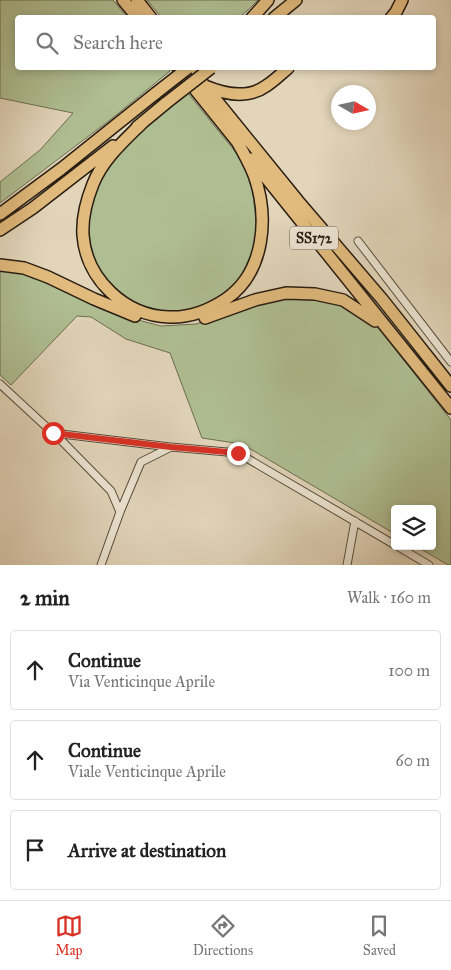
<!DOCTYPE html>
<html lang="en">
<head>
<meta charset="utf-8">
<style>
	:root { --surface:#fff; --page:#f6f6f6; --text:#222; --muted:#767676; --line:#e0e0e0; --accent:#d93025 }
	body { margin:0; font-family:"IM FELL Great Primer",serif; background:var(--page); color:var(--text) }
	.controls { position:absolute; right:15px; bottom:15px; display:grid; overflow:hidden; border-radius:5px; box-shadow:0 2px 8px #0003 }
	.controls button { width:45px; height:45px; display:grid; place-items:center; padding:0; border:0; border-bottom:1px solid var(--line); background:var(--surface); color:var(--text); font:25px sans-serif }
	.compass { position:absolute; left:331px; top:85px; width:45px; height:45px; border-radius:50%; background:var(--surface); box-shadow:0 2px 8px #0003; rotate:99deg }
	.stop { position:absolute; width:15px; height:15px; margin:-11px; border:4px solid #d93025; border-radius:50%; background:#fff }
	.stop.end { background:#d93025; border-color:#fff; box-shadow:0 1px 5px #0008 }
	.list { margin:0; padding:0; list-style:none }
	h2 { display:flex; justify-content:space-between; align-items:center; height:65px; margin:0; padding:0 20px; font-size:21px }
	h2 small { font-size:16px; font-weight:400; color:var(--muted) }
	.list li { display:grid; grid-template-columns:32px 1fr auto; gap:15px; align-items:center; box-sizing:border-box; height:80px; margin:0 10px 10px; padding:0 10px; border:1px solid var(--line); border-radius:5px }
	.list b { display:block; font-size:19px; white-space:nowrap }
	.list p { margin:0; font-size:16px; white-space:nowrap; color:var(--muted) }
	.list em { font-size:16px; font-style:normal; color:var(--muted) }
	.icon { flex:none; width:28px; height:28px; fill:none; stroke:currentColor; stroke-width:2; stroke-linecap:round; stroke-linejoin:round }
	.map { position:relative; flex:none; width:451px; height:565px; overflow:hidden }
	.search { position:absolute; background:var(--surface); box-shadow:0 2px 8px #0003; left:15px; right:15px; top:15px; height:55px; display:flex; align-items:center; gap:12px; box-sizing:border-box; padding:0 18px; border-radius:5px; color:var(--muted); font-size:19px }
	.sheet { height:335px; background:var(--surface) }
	nav { display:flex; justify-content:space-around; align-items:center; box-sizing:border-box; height:70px; border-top:1px solid var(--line); background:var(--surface); font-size:14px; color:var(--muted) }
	nav a { display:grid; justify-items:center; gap:2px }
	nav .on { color:var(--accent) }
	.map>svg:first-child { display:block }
	.green { fill:#afbe92; stroke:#6c6e52 }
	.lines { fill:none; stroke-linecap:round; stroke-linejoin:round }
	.minor-casing { stroke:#574c3c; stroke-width:9 }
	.trunk-casing { stroke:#291e12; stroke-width:14 }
	.minor { stroke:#ece4d2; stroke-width:7 }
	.trunk { stroke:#e1ba7d; stroke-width:11 }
	.trunk-bridge-casing { stroke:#291e12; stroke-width:14; stroke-linecap:butt }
	.trunk-bridge { stroke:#e1ba7d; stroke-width:11 }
	.route { stroke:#d93025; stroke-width:6 }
	.labels { text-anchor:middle; stroke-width:4.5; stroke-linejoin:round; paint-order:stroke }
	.shield { fill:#ece4d2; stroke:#64594c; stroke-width:1 }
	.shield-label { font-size:14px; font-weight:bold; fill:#291e12 }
</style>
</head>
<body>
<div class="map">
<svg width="451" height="565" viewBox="0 0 451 565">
	<rect width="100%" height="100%" fill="#e2d5ba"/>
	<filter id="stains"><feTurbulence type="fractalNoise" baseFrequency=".004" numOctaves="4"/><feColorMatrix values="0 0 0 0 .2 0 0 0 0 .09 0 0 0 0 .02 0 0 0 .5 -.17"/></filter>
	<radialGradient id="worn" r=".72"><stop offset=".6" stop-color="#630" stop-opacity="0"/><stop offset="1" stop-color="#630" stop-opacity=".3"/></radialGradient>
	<path class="green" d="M0,0H113L127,17L18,18V68H167L170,71L110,120L0,203V182L40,150L73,113L0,98Z
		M147,0H258L248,10L239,18L161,17Z
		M187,92L242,160L252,184L258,239L238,283L217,300L192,311L164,312L138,306L114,290L97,268L88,239V214L96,184L122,148Z
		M0,268L30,273L134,319L161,326L196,324L284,296H318L348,305L375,324L451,420V565H448L416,546H432V509H395V534L242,444L202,438L170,353L126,339L91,317L77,316L11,385L0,375Z"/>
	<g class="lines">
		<defs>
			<path id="minor" d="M358,241L451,362
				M0,384L53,433L170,447
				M54,433L111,491L120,512
				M397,546L429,565
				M101,565L120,512L141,462L171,447L238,453L395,545
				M347,565L355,521"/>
			<path id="trunk" d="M123,0L138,18
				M137,0L151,18
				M252,18L268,0
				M274,18L296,0
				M391,18L396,12L402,0
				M178,68L239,144
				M190,68L298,201L382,299L451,386
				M205,86C224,94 248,99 266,86C274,81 281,74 288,68
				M143,122C124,141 103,159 93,184C87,199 82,219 83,235C86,279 125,316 169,317C190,318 208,311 226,299C265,272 269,217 254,175C249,162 242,150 235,138
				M137,127L166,103
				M251,159L451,408
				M0,214L61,169L156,93
				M0,230L33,208L113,146
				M0,265L24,268L48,277L94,299L135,316
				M205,318L255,300L286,293L315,294L343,300L375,321"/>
		</defs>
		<use href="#minor" class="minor-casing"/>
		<use href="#trunk" class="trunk-casing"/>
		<use href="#minor" class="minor"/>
		<use href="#trunk" class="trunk"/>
		<defs>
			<path id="trunk-bridge" d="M156,93L188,68
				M166,103L211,68"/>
		</defs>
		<use href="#trunk-bridge" class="trunk-bridge-casing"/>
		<use href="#trunk-bridge" class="trunk-bridge"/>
	</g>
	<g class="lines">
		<path class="route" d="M53,433L171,447L238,453"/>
	</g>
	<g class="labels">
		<rect class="shield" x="290" y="226.5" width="48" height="23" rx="4"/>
		<g class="shield-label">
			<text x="314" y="243">SS172</text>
		</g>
	</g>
	<rect width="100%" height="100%" filter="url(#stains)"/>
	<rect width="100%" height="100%" fill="url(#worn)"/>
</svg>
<div class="controls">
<button><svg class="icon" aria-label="layers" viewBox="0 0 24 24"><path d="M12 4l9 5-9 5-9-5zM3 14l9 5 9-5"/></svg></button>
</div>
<svg class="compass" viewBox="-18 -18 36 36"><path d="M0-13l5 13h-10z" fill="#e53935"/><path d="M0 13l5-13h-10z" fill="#767676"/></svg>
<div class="stop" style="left:53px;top:433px"></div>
<div class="stop end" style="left:238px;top:453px"></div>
<div class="search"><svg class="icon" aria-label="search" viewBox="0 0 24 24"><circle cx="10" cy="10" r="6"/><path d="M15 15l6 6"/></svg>Search here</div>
</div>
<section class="sheet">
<h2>2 min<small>Walk · 160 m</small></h2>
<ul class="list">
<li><svg class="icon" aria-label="ahead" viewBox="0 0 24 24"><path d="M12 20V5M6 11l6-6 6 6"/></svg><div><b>Continue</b><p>Via Venticinque Aprile</p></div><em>100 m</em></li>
<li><svg class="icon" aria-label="ahead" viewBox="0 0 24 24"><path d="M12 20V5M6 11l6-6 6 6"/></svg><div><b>Continue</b><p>Viale Venticinque Aprile</p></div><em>60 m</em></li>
<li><svg class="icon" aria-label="arrive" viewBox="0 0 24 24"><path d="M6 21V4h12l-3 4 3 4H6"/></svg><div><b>Arrive at destination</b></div></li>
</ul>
</section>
<nav>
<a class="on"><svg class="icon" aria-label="map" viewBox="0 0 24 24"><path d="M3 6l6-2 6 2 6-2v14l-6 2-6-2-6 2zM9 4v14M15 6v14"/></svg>Map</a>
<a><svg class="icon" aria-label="directions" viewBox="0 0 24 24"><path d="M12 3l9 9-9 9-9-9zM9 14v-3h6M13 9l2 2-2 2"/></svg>Directions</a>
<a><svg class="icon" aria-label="saved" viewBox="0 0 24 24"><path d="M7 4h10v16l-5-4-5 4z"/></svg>Saved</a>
</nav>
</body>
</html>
